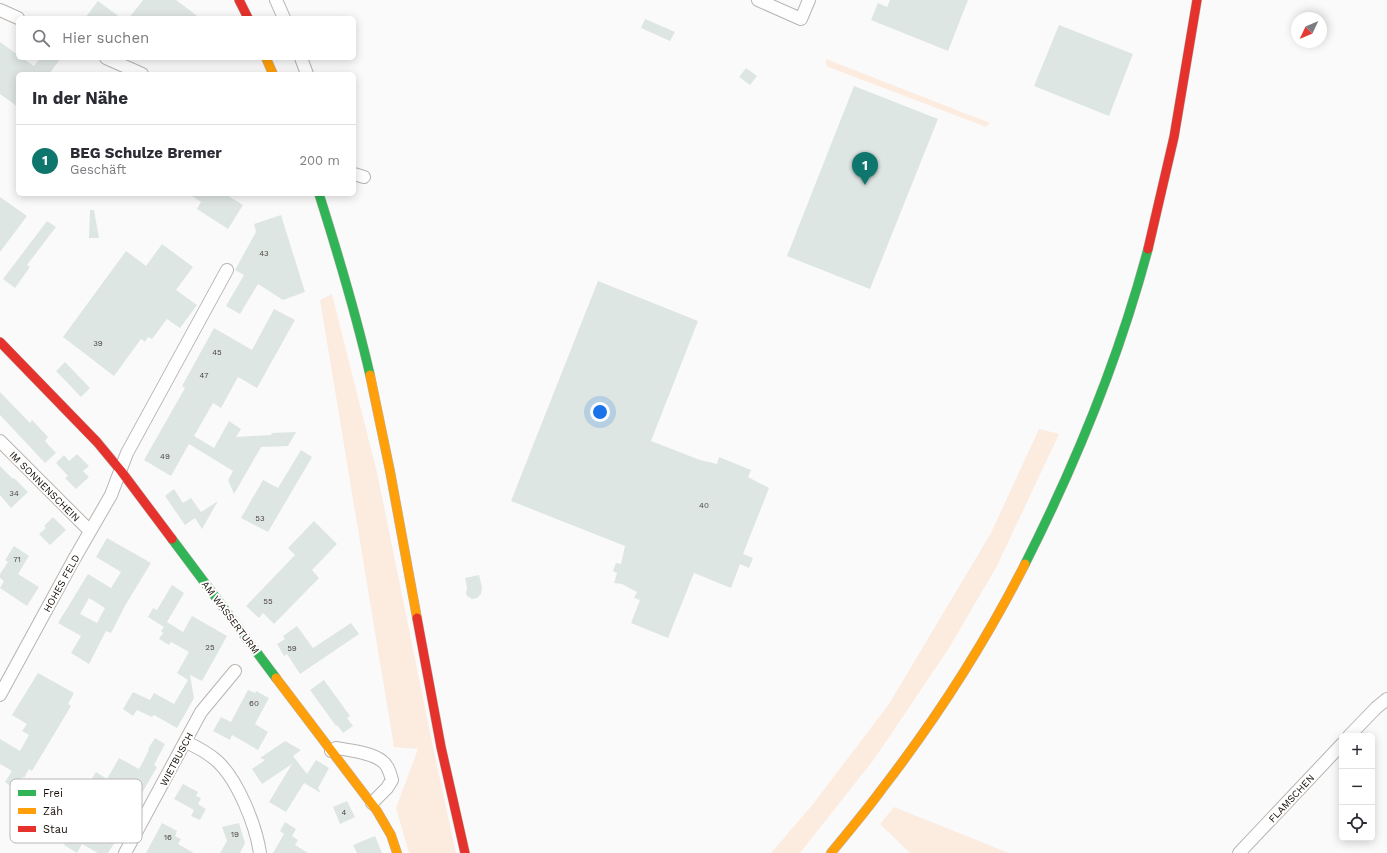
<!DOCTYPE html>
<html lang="de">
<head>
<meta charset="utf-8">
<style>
	:root { --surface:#fff; --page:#f7f7f7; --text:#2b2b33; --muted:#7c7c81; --line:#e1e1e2; --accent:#0f766e }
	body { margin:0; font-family:"Work Sans",sans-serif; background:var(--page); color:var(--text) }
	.controls { position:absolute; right:12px; bottom:12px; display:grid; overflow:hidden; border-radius:6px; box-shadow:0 2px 10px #0003 }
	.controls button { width:36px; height:36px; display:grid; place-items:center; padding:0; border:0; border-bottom:1px solid var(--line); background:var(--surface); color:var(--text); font:20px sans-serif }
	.compass { position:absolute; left:1291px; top:12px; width:36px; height:36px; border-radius:50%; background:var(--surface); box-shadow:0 2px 10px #0003; rotate:226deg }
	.you { position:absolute; left:600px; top:412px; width:14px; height:14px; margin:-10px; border:3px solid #fff; border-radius:50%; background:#1a73e8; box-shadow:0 0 0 6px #1a73e833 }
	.badge { display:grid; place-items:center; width:26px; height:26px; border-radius:50%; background:var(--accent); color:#fff; font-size:13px; font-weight:700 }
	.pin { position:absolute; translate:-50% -33px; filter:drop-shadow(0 1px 2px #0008) }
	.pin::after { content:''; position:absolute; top:21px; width:14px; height:12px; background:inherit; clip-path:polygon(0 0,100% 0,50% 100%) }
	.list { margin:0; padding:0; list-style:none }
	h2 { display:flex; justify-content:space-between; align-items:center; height:52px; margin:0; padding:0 16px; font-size:17px }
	h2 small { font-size:13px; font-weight:400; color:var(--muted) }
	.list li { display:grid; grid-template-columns:26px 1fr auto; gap:12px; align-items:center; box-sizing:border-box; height:72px; padding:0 16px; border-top:1px solid var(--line) }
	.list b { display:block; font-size:15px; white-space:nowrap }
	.list p { margin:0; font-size:13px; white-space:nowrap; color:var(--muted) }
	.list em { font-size:13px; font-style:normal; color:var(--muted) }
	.icon { flex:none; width:22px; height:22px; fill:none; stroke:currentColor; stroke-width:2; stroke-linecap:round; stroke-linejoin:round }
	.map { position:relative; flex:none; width:1387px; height:853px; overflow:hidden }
	.search { position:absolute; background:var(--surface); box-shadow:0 2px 10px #0003; left:16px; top:16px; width:340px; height:44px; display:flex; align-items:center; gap:10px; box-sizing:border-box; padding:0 14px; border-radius:6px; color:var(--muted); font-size:15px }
	.panel { position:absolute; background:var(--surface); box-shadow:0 2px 10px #0003; left:16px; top:72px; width:340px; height:124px; border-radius:6px }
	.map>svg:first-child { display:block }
	.green { fill:#fcece0 }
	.building { fill:#dee6e3; fill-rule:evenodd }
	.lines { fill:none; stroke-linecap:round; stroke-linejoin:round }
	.street-casing { stroke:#bab4b0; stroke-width:14 }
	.fast-casing { stroke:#bab4b0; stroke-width:10 }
	.slow-casing { stroke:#bab4b0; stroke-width:10 }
	.jam-casing { stroke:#bab4b0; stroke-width:10 }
	.street { stroke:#fefefe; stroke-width:12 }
	.fast { stroke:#30b455; stroke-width:9 }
	.slow { stroke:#ff9f0a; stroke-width:9 }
	.jam { stroke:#e5322d; stroke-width:9 }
	.labels { text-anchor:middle; stroke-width:4; stroke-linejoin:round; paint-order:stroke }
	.number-label { font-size:8px; fill:#4a443e }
	.street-label { font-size:10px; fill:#170d06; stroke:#fff }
	.key { fill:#fff; stroke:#b9b6b4; stroke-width:1 }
	.key-label { font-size:11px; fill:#170d06 }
</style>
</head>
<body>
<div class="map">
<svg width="1387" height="853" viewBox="0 0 1387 853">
	<rect width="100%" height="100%" fill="#fafafa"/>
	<path class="green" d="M826,59L990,123L986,127L826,66Z
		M332,294L378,477L433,747L456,853H409L396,808L418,749L394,747L320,300Z
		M1039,429L1059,434L997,566L949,648L875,758L800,853H771L813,804L889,704L991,533Z
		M894,807L1009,853H910L880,824Z"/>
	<path class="building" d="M143,0H176L200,18H129Z
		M890,0H968L948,51L871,20L878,3L887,7Z
		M98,1L121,18H85Z
		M645,19L675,32L670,41L641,28Z
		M1059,25L1133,54L1109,116L1034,86Z
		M0,42L18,55V58H22L34,66L40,58H61L49,74H18V107L0,94Z
		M746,68L757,76L750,85L739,77Z
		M854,86L938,119L870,289L787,256Z
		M189,194H225L243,205L228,229L197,209L201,202Z
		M0,197L27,216L0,252Z
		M90,210H94L99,238H89Z
		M281,215L305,292L283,300L258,284L240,314L226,306L244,275L235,270L256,232L254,224Z
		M47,221L56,227L27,265L30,267L15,288L3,279Z
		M162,244L193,267L176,290L197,305L180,328L167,319L152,339L148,337L145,342L141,339L114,376L63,337L126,251L146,266Z
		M598,281L698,321L651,441L700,460L717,464L719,457L751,470L748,477L769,488L743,554L753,558L749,568L740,564L731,588L694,573L668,638L631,623L640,600L634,598L637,592L622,584L614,583L617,573L613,571L616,563L621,564L625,546L511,501Z
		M274,309L295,320L257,388L238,377L221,408L213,403L194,436L214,448L229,421L241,429L236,437L271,435L272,433L296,432L288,446L261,447L234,494L228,480L233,471L189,444L171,476L144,460L185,388L182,386L214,328L252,350Z
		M65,362L90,388L81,397L56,371Z
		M0,392L30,423L32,420L48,437L45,441L56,453L45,463L0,415Z
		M301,450L312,457L268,532L241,518L263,480L278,488Z
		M77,454L89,466L83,471L89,477L76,489L65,478L68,476L56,463L64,455L69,461Z
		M0,466L13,479L14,478L28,492L11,508L0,495Z
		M174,489L183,503L191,498L201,512L218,501L202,529L195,518L185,525L165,496Z
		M53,517L66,530L50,545L39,534L46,528L44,526Z
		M314,521L337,544L312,570L319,578L274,624L263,613L259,618L246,606L295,555L288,548Z
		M107,538L151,563L126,604L111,633L106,631L89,664L71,653L81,636L58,623L88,574L111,588L121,572L96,557ZM89,598L105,608L97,623L80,614Z
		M14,546L29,556L18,574L39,587L27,606L0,588L4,581L0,578V574L8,562L5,560Z
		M479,575L482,587L481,594L477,598L472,599L467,596L466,593L467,587L465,578Z
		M172,585L184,593L167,622L183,632L192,616L227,636L202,681L190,675L194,698L177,728L154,715L152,717L137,710L133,716L123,709L133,692L150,700L154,693L174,704L188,680L177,673L189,652L171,642L169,645L159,639L163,633L161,631L164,627L148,617L153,608L157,610Z
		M351,623L359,634L300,674L287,654L284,656L277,644L285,639L283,636L297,626L313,648Z
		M38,673L74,693L68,704L71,706L32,771L29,769L24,778L22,777L15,789L5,782L12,771L0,764V739L20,751L29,735L22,731L27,724L12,715Z
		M324,680L350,716L347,718L353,726L343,733L337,725L336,726L310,690Z
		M248,690L255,693L256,691L269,698L255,724L268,732L258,750L232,735L230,740L213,731L221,717L231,722Z
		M155,738L165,744L154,765L157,767L142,793L132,787L122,804L130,809L124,820L104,808L94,825L117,839L108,853H98L82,844L77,853L64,845L75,826L77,827L98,792L91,788L95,782L91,780L96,772L107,779L119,758L139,769L149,750L148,749Z
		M285,741L301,750L293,756L307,774L316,760L329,768L318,788L321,793L304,783L286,812L269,802L292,764L262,784L252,769L265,760L260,758Z
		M183,784L198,792L196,796L201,798L198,804L206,809L200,820L191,816L194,810L174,799Z
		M347,801L355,817L340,824L333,807Z
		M285,822L296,829L292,836L298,840L295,845L308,853H273L284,834L280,831Z
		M162,823L177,831L175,836L181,839L178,844L194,853H146Z
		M239,823L245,843L240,853H220L227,841L222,827Z
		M375,836L382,853H357L353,845Z"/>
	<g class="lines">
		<defs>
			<path id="street" d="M276,0L284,18
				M758,0L801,19L809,0
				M0,10L18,18
				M106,58L142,74
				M301,58L307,74
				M354,174L364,177
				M0,441L90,531
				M0,695L73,561L111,495L127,453L227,270
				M1349,736L1376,708L1387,699
				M186,742C197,747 208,753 217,761C238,780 256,826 260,853
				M331,751L336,748C349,750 372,753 382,761C388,765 390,773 392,780L387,788L372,803
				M125,853L201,712L235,671
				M1239,853L1342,744"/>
			<path id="fast" d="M319,194C338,254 356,314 370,375
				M172,539L276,678
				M1025,564C1076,463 1119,358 1148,249"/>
			<path id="slow" d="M266,58L273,74
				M370,375L390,471L417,618
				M276,678L377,811L391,835L397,853
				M831,853C848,832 866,811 882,789C936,719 985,643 1025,564"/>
			<path id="jam" d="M239,0L248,18
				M1148,249L1174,137L1197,0
				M0,342L97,442L121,471L172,539
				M417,618L441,747L465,853"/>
		</defs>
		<use href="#street" class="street-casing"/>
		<use href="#fast" class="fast-casing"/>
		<use href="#slow" class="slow-casing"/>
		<use href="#jam" class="jam-casing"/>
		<use href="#street" class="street"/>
		<use href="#fast" class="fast"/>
		<use href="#slow" class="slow"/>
		<use href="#jam" class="jam"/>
	</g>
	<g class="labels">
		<g class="number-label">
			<text x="264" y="256">43</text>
			<text x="98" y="346">39</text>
			<text x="217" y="355">45</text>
			<text x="204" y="378">47</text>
			<text x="165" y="459">49</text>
			<text x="14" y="496">34</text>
			<text x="704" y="508">40</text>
			<text x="260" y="521">53</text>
			<text x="17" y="562">71</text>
			<text x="268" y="604">55</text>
			<text x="210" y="650">25</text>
			<text x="292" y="651">59</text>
			<text x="254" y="706">60</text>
			<text x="344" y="815">4</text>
			<text x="235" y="837">19</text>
			<text x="168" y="840">16</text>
		</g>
		<g class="street-label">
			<text transform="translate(45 486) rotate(45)" y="4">IM SONNENSCHEIN</text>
			<text transform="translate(61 583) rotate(-61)" y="4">HOHES FELD</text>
			<text transform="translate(231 617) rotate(53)" y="4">AM WASSERTURM</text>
			<text transform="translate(176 759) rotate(-62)" y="4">WIETBUSCH</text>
			<text transform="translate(1291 798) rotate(-47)" y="4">FLAMSCHEN</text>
		</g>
	</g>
	<rect x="10" y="779" width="132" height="64" rx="6" class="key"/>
	<rect x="18" y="790" width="18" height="6" fill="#30b455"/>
	<rect x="18" y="808" width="18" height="6" fill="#ff9f0a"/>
	<rect x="18" y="826" width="18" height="6" fill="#e5322d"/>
	<g class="key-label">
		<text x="43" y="797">Frei</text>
		<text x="43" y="815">Zäh</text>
		<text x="43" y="833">Stau</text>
	</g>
</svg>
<div class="controls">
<button>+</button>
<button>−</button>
<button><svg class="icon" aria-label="locate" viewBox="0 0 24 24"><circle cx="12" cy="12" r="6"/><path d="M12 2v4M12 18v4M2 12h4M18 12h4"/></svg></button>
</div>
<svg class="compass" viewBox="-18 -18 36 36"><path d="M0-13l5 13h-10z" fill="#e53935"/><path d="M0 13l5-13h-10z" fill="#7c7c81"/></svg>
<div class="you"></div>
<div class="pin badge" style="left:865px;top:185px">1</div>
<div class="search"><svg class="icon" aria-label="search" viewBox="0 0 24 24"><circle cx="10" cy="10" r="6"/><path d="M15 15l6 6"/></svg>Hier suchen</div>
<section class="panel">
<h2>In der Nähe<small></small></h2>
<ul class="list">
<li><span class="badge">1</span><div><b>BEG Schulze Bremer</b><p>Geschäft</p></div><em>200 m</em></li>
</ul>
</section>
</div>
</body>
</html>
